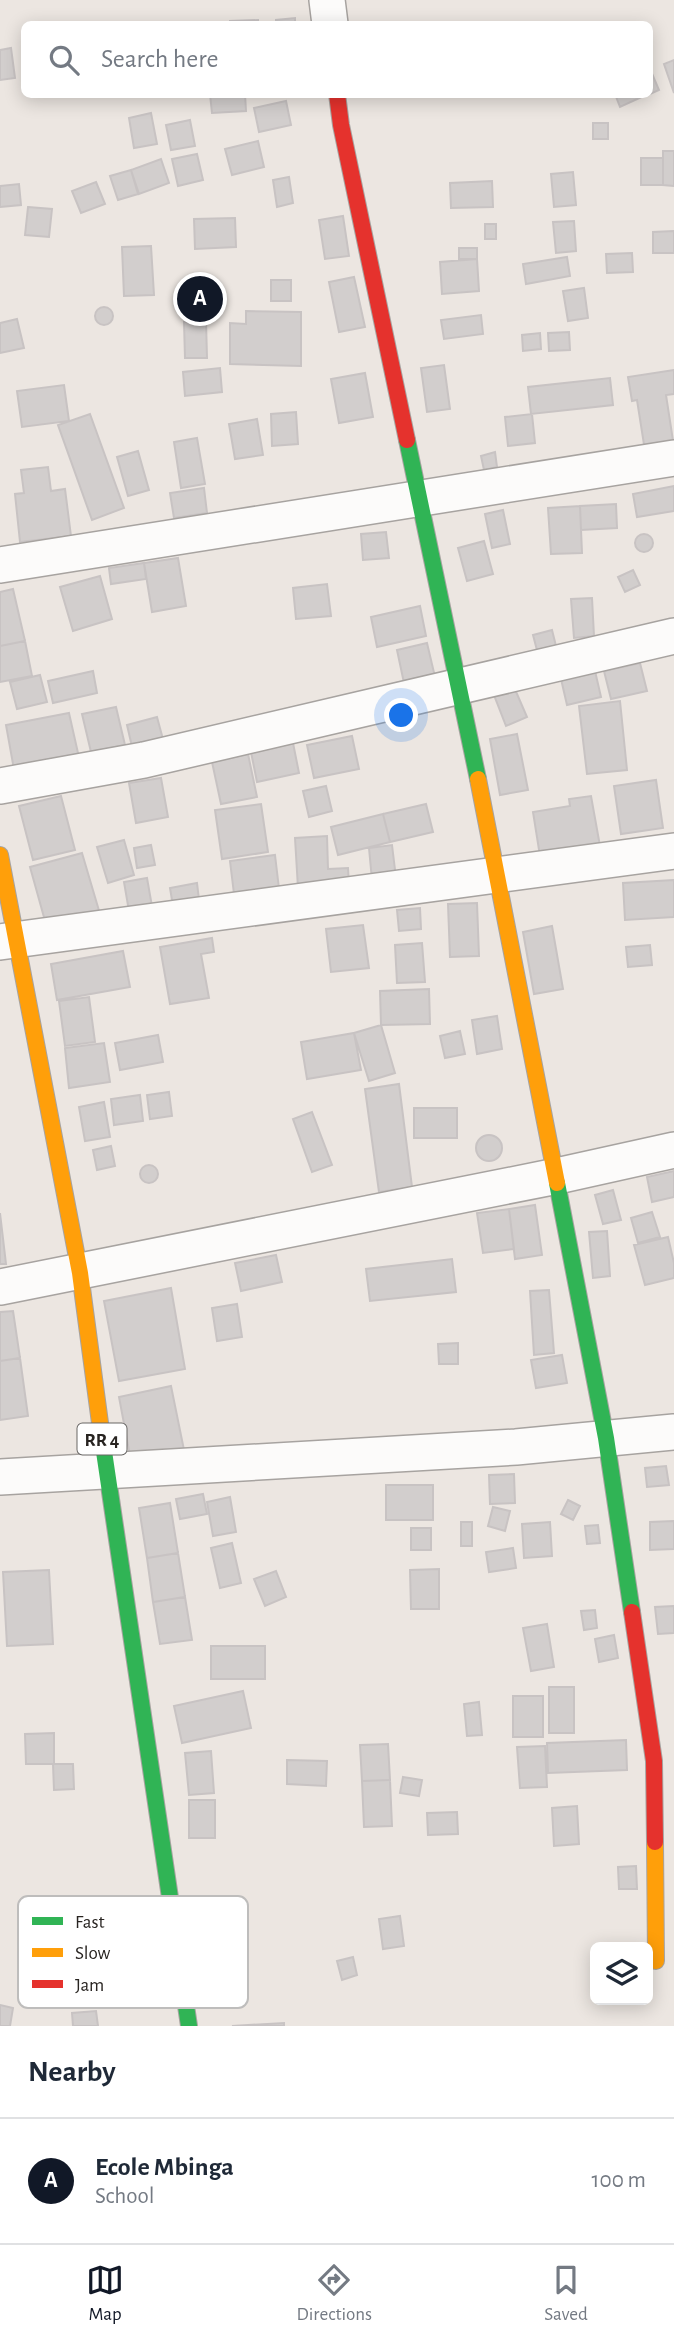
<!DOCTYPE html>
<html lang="en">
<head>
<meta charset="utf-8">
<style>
	:root { --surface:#fff; --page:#f2f2f3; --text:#1f2937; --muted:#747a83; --line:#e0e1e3; --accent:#111827 }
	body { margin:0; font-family:"Alegreya Sans",sans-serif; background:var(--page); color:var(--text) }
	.controls { position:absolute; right:21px; bottom:21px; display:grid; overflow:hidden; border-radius:10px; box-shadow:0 4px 18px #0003 }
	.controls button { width:63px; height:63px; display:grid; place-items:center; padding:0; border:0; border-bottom:2px solid var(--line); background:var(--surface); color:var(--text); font:35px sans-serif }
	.you { position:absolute; left:402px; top:716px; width:24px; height:24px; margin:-18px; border:5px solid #fff; border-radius:50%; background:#1a73e8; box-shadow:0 0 0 10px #1a73e833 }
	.badge { display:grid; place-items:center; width:46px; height:46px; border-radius:50%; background:var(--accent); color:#fff; font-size:23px; font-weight:700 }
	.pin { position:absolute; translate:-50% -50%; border:4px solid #fff; box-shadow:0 2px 7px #0006 }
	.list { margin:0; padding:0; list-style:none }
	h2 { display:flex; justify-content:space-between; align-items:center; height:91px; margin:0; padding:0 28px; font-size:30px }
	h2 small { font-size:23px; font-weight:400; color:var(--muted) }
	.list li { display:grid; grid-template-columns:46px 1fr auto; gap:21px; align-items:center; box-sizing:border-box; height:126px; padding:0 28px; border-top:2px solid var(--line) }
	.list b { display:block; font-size:26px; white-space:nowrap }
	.list p { margin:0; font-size:23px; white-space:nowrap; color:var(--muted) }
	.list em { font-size:23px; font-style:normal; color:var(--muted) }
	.icon { flex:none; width:38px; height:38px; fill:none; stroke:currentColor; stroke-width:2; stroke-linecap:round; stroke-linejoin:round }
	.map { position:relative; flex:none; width:674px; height:2026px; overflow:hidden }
	.search { position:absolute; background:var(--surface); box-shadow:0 4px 18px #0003; left:21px; right:21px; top:21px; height:77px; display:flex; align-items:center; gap:18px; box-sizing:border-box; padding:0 24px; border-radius:10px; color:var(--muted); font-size:26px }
	.sheet { height:217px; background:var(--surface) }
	nav { display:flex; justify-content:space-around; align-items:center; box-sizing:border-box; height:98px; border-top:2px solid var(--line); background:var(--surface); font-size:19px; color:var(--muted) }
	nav a { display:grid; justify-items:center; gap:4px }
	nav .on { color:var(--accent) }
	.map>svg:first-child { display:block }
	.building { fill:#d2cecd; stroke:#c8c3c3; stroke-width:2 }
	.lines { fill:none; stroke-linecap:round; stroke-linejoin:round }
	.street-casing { stroke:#a7a3a0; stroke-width:38 }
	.fast-casing { stroke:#a7a3a0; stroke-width:18 }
	.slow-casing { stroke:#a7a3a0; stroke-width:18 }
	.jam-casing { stroke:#a7a3a0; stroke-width:18 }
	.street { stroke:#fcfbfa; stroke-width:35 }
	.fast { stroke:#30b455; stroke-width:16 }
	.slow { stroke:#ff9f0a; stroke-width:16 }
	.jam { stroke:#e5322d; stroke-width:16 }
	.labels { text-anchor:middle; stroke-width:6; stroke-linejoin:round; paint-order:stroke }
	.shield { fill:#fff; stroke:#686664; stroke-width:2 }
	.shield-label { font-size:19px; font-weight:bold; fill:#282421 }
	.key { fill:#fff; stroke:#bebdbc; stroke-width:2 }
	.key-label { font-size:19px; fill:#282421 }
</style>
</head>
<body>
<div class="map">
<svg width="674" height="2026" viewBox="0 0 674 2026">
	<rect width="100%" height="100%" fill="#ece6e1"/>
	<path class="building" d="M295,18V24H276V20Z
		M258,20V24H230V21Z
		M11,48L15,78L0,80V50Z
		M674,60V93L664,64Z
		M650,69L659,90L650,94Z
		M210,94H245L246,111L212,113Z
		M615,94H648L620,107Z
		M286,101L291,125L259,132L254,108Z
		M151,113L157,144L134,148L129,118Z
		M190,120L195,146L171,150L166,125Z
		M593,123H608V139H593Z
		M258,141L264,167L232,175L225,149Z
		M663,151H674V186L663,185Z
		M197,154L203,180L178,186L172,159Z
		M641,158H663V185H641Z
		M161,159L169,183L139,194L131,170Z
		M131,170L138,194L118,200L110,176Z
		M573,172L576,205L554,207L551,174Z
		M289,177L293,203L277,207L273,180Z
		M492,181L493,207L451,208L450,183Z
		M96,182L105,204L81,213L72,191Z
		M19,184L21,205L0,207V186Z
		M28,207L52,209L49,237L25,235Z
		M343,216L349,256L325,259L319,220Z
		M235,218L236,247L195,249L194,219Z
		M574,221L576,251L556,253L553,222Z
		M485,224H496V239H485Z
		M674,231V253H653V232Z
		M151,246L154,295L124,296L122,247Z
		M459,248H477V259H459Z
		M632,253L633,272L607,273L606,254Z
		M567,257L570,276L526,284L523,264Z
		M477,259L479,291L442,294L440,262Z
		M354,277L365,327L339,332L329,282Z
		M271,280H291V301H271Z
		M584,288L588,318L568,321L563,291Z
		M95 316a9 9 0 1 1 18 0a9 9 0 1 1-18 0Z
		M246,311L301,312V366L230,364V323L246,324Z
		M481,315L483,334L444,339L441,320Z
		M17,319L24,348L0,353V323Z
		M206,321L207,358H185L184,322Z
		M569,332L570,350L549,351L548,333Z
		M540,333L541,349L523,351L522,335Z
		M444,365L450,409L427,412L421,368Z
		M220,368L222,392L185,396L183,372Z
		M674,370V394L666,395L674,447L645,451L637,400L632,401L628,377Z
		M365,373L373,417L339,423L331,379Z
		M610,378L613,405L531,414L528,387Z
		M64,385L69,421L22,427L17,391Z
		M296,412L298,444L272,446L271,414Z
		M90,414L124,508L92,520L58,425Z
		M532,414L535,443L508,446L505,417Z
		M257,419L263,455L235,459L229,424Z
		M197,438L205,484L181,488L174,442Z
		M138,451L149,490L128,496L117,457Z
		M495,452L497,467L484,470L481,456Z
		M48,467L51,491L65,489L71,536L20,542L15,494L24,493L21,470Z
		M674,486V511L637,517L633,494Z
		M204,488L207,513L174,518L170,493Z
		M616,504L617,528L581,530L580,506Z
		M580,506L582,553L551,554L548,508Z
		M503,510L510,544L492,548L485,514Z
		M386,532L389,558L363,560L361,534Z
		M635 543a9 9 0 1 1 18 0a9 9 0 1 1-18 0Z
		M484,541L493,574L467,581L458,548Z
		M178,558L186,606L152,612L144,563Z
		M144,563L146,579L111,584L109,568Z
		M633,570L640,585L625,592L618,577Z
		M100,576L112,619L73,631L60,587Z
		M327,584L331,616L296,619L293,588Z
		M13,589L25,641L0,646V592Z
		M592,598L594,636L574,638L571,599Z
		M420,606L426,636L377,647L371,617Z
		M552,630L557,650L538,654L533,635Z
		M25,641L32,676L0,682V646Z
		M427,643L435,677L404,683L397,650Z
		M640,663L647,691L611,699L604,671Z
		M93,671L97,693L53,703L48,681Z
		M595,671L601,697L567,705L561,679Z
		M40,675L47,702L17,709L10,682Z
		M514,687L527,717L506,726L494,695Z
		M620,701L627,770L587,774L579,706Z
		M116,707L125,745L91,752L82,714Z
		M69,713L80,762L15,775L6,725Z
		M157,717L164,743L133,751L127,725Z
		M517,734L528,790L500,795L490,739Z
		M352,736L359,769L314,778L307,745Z
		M293,743L299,773L257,782L251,752Z
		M248,754L257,797L221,804L212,762Z
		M161,778L168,817L136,823L129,783Z
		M656,780L663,828L621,834L614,786Z
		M326,786L332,811L309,817L303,791Z
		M61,796L75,850L33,860L19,806Z
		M591,796L600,846L540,856L533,812L570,806L569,799Z
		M261,804L268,852L222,859L215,810Z
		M426,804L433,832L390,842L383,814Z
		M383,814L390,842L338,855L331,827Z
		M327,836L328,869L348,868L349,886L298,888L295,838Z
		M124,840L134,875L108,883L97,847Z
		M151,845L155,865L137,868L134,848Z
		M392,845L396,878L372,880L369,848Z
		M82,853L100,914L47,928L30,867Z
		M275,855L280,897L235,902L230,861Z
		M147,878L153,912L130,917L124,882Z
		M674,880V917L625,920L623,883Z
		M197,883L200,908L174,912L170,888Z
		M477,903L479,956L450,957L448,904Z
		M420,908L421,929L399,931L397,910Z
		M363,925L369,968L331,972L326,929Z
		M552,926L563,989L534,994L523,932Z
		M212,938L214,952L201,954L209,998L170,1004L160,947Z
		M422,943L425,982L397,983L395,945Z
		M650,945L652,965L628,967L626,947Z
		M123,951L130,987L57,1000L51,964Z
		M429,989L430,1024L381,1025L380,991Z
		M89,997L95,1042L65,1046L59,1001Z
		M497,1016L502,1049L477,1054L472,1020Z
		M381,1025L395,1073L369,1081L354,1033Z
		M460,1031L465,1054L445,1058L440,1036Z
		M354,1033L361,1070L307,1079L301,1042Z
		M158,1035L163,1062L120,1070L115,1043Z
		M104,1043L110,1082L69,1088L65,1048Z
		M399,1084L412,1187L379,1192L365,1089Z
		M169,1092L172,1116L150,1119L147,1095Z
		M140,1095L143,1121L114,1125L111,1099Z
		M104,1102L110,1137L85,1141L79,1107Z
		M414,1108H457V1138H414Z
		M312,1112L332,1165L312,1172L293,1119Z
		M476 1148a13 13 0 1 1 26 0a13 13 0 1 1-26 0Z
		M111,1146L115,1166L97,1170L93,1150Z
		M140 1174a9 9 0 1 1 18 0a9 9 0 1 1-18 0Z
		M674,1171V1197L652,1202L647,1177Z
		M613,1190L621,1220L603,1224L595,1195Z
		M535,1205L542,1255L515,1259L509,1209Z
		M509,1209L514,1249L483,1253L477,1213Z
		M652,1212L660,1237L638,1243L631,1218Z
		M0,1213L6,1264H0Z
		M607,1231L610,1276L593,1278L589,1232Z
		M668,1237L674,1263V1278L645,1285L634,1245Z
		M276,1255L282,1282L241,1291L235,1263Z
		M452,1259L456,1292L370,1301L366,1269Z
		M171,1288L185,1369L119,1381L104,1301Z
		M549,1290L554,1353L534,1355L530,1291Z
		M237,1304L242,1337L217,1341L212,1308Z
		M13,1311L20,1358L0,1361V1312Z
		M458,1343V1364H439L438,1344Z
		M562,1355L567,1383L536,1388L531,1360Z
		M20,1358L28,1416L0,1420V1361Z
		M171,1386L184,1450L131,1461L119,1397Z
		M666,1466L669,1485L647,1487L645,1468Z
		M514,1474L515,1503L490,1504L489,1475Z
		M386,1485H433V1520H386Z
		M203,1494L207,1514L180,1519L176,1499Z
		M230,1497L236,1532L213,1536L207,1502Z
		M568,1500L580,1506L573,1520L561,1514Z
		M170,1503L178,1553L147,1558L139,1508Z
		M493,1507L510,1511L505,1531L488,1526Z
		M674,1521V1549L650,1550V1522Z
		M461,1522H472V1546H461Z
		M550,1522L552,1556L524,1558L522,1524Z
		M598,1525L600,1543L587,1544L585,1526Z
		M411,1528H431V1550H411Z
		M232,1543L241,1583L220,1588L211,1548Z
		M513,1548L516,1568L489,1572L486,1552Z
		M178,1553L185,1597L153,1602L147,1558Z
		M439,1569V1609H411L410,1570Z
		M49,1570L53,1644L7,1646L3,1572Z
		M276,1571L286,1597L265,1606L254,1579Z
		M185,1597L192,1640L160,1644L153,1602Z
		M674,1606V1633L658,1634L655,1607Z
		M595,1610L597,1628L584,1630L581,1611Z
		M547,1624L554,1667L531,1671L523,1628Z
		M614,1635L618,1658L599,1662L595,1639Z
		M211,1646H265V1679H211Z
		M549,1687H574V1733H549Z
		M243,1691L251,1728L182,1743L174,1706Z
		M513,1696H543V1737H513Z
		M479,1702L482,1735L467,1736L464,1704Z
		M54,1733V1764H26L25,1734Z
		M626,1740L627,1770L548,1773L547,1743Z
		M388,1744L390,1780L362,1781L360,1745Z
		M545,1746L547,1787L520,1788L517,1747Z
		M211,1751L214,1793L189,1795L185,1753Z
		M287,1760L327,1761L326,1786L287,1784Z
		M53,1764H73L74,1789L54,1790Z
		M403,1777L422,1780L419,1796L400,1793Z
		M390,1780L392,1826L364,1827L362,1781Z
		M189,1800H215V1838H189Z
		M577,1806L579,1844L554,1846L552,1808Z
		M457,1812L458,1834L428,1835L427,1813Z
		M636,1866L637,1889H619L618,1867Z
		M400,1916L404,1946L383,1949L379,1919Z
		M353,1957L357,1975L342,1980L337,1961Z
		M0,2005L13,2008L10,2026H0Z
		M96,2011L98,2026H73L72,2013Z
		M284,2023V2026H232Z"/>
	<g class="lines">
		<defs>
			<path id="street" d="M327,0L330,24
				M0,565L674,458
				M0,786L144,760L674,636
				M0,942L674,851
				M0,1287L557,1176L674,1150
				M0,1477L516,1447L674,1432"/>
			<path id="fast" d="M407,440L478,779
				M557,1183L606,1438L632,1612
				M102,1438L189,2026"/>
			<path id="slow" d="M478,779L557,1183
				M0,855L80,1273L102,1438
				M655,1842L656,1961"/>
			<path id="jam" d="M337,94L341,125L407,440
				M632,1612L654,1761L655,1842"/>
		</defs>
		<use href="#street" class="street-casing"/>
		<use href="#fast" class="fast-casing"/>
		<use href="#slow" class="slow-casing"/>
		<use href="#jam" class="jam-casing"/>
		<use href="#street" class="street"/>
		<use href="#fast" class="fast"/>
		<use href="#slow" class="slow"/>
		<use href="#jam" class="jam"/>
	</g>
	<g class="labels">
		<rect class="shield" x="77.5" y="1423.5" width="49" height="31" rx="5"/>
		<g class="shield-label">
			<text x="102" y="1446">RR 4</text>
		</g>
	</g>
	<rect x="18" y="1896" width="230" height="112" rx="10" class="key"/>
	<rect x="32" y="1917" width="31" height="8" fill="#30b455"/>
	<rect x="32" y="1948" width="31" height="9" fill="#ff9f0a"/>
	<rect x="32" y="1980" width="31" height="8" fill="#e5322d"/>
	<g class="key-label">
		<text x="75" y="1928">Fast</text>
		<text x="75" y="1959">Slow</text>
		<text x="75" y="1991">Jam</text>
	</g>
</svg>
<div class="controls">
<button><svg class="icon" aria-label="layers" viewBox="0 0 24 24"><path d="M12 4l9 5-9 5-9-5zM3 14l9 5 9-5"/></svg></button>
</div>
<div class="you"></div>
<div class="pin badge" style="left:200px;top:299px">A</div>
<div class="search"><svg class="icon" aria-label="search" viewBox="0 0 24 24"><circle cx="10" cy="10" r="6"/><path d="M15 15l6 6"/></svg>Search here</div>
</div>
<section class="sheet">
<h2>Nearby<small></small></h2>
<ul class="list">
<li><span class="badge">A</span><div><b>Ecole Mbinga</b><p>School</p></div><em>100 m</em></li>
</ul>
</section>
<nav>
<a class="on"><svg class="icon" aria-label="map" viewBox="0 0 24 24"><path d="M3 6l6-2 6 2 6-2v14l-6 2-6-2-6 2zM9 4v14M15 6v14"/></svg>Map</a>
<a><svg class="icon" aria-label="directions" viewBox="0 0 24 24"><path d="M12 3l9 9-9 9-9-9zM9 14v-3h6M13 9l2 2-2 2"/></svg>Directions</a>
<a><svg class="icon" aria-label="saved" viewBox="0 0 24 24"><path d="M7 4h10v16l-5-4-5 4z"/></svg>Saved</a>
</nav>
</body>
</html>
